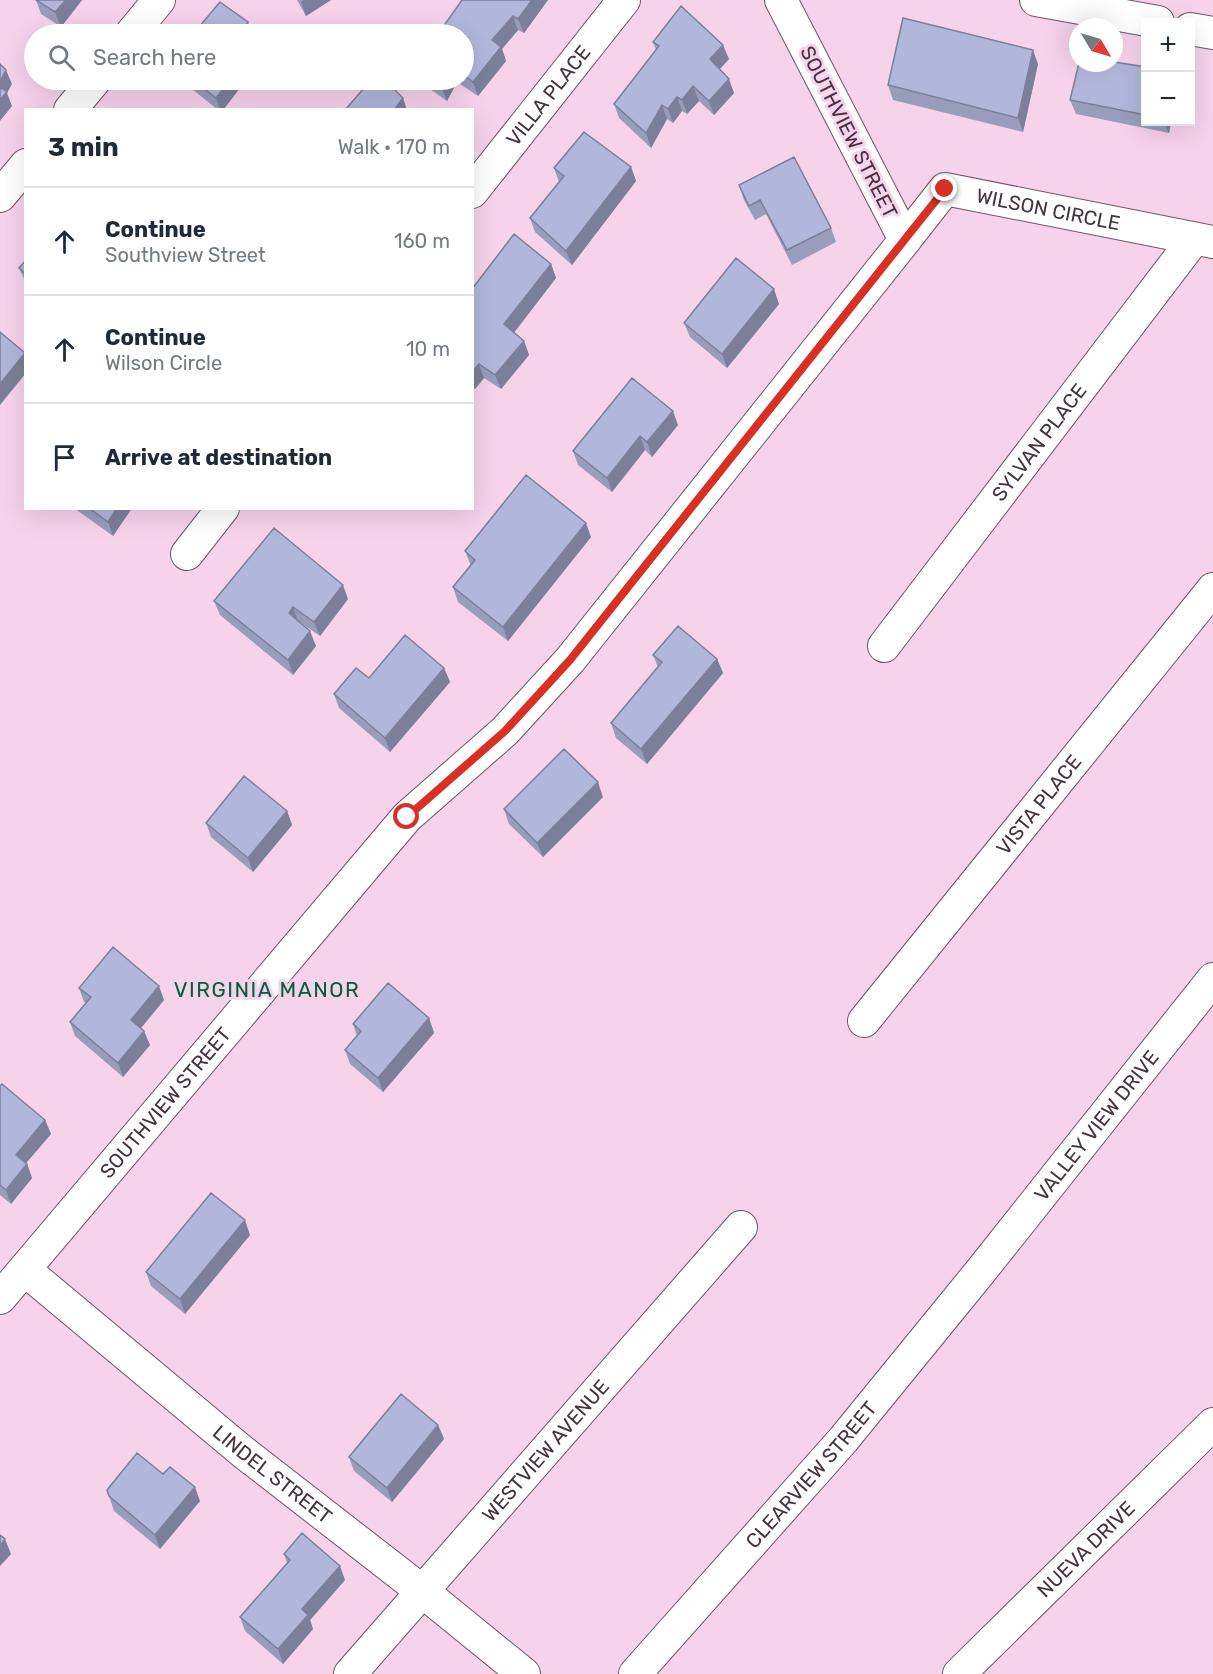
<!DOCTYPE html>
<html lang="en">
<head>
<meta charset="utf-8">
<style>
	:root { --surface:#fff; --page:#f6f6f7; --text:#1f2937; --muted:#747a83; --line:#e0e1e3 }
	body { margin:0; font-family:Rubik,sans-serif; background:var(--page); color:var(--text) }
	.controls { position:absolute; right:18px; top:18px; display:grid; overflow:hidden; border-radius:0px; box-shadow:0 6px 24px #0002 }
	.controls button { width:54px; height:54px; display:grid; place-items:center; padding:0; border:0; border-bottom:2px solid var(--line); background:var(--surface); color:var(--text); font:30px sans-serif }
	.compass { position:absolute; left:1069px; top:18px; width:54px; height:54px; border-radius:50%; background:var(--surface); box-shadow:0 6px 24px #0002; rotate:128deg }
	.stop { position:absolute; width:18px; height:18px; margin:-14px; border:4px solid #d93025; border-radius:50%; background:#fff }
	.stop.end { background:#d93025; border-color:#fff; box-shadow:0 2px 6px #0008 }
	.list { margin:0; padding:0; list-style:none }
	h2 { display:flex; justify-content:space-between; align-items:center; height:78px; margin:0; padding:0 24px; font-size:26px }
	h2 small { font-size:20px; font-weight:400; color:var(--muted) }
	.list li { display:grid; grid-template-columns:39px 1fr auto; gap:18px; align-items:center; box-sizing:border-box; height:108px; padding:0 24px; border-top:2px solid var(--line) }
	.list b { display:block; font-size:22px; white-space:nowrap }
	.list p { margin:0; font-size:20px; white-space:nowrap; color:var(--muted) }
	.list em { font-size:20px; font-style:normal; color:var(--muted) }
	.icon { flex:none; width:33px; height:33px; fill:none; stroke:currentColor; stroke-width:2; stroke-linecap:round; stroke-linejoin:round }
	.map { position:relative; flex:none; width:1213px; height:1674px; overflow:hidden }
	.search { position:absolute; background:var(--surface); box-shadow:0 6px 24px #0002; left:24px; top:24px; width:450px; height:66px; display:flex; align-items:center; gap:15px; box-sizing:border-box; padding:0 21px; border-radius:33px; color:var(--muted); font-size:22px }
	.panel { position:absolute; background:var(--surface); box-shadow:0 6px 24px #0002; left:24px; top:108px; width:450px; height:402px; border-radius:0px }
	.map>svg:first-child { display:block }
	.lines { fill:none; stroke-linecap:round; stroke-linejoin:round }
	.minor-casing { stroke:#715267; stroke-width:34 }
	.minor { stroke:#fff; stroke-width:32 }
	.wall { fill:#989dbc }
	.shaded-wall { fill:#7c7f99 }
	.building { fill:#b1b6db; stroke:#7c7f99; stroke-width:1.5 }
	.route { stroke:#d93025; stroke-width:8 }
	.labels { text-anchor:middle; stroke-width:6; stroke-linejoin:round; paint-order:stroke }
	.street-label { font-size:20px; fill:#43343e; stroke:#f7d2eb }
	.neighbourhood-label { font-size:21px; letter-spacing:1.5px; fill:#00603b; stroke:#f7d2eb }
</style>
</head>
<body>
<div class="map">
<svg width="1213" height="1674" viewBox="0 0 1213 1674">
	<rect width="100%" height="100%" fill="#f7d2eb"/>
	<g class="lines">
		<defs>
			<g id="minor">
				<path d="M1036,0L1158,22"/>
				<path d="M1190,29L1213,33"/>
				<path d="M131,34L159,0"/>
				<path d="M70,110L95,80"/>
				<path id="s1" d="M472,192L624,0"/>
				<path d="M0,196L26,165"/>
				<path id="s2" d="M905,240L945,189L1213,242"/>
				<path d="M187,554L223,508"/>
				<path id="s3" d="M884,646L1194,239"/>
				<path id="s4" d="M864,1021L1213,589"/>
				<path id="s5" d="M25,1270L243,1452L422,1591L524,1674"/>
				<path id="s6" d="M0,1298L407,817L505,731L570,660L905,240L781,0"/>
				<path id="s7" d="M350,1674L741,1227"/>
				<path id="s8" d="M635,1674L843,1440L980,1272L1213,979"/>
				<path id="s9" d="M959,1674L1213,1424"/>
			</g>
		</defs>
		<use href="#minor" class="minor-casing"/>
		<use href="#minor" class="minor"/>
	</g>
	<path class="wall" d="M36,0H82L61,27L41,14Z
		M297,0H331L306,16Z
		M548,0L524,33L518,30L502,49L506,61L478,96L457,82L447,101L420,82L419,80H464V34Z
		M653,42L729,59L720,69L734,93L714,115L699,101L687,114L682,111L673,123L667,119L651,148L619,118L614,104L656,50Z
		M1038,64L1023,132L893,100L888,85Z
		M1146,67V122H1171L1169,133L1076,114L1070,100Z
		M181,80H246L223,110H218Z
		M631,167L636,181L572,265L535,232L530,218L559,182L554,168Z
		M739,185L831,228L836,242L792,265L766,214L755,220L744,200Z
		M26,260V283L19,268Z
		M551,264L556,278L514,332L524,341L529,355L501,389L484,378L475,389L472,387V289Z
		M779,304L727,368L690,337L684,323Z
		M678,425L652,457L645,450L612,492L578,465L573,451Z
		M74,508H132L113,536Z
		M591,537L508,641L458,602L453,587L471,566L465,551Z
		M348,599L320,636L301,623L316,646L293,675L220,615L214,601Z
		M653,655L717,659L723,673L647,764L616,738L611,723L658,667Z
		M444,668L450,682L390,752L339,708L334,694L369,678Z
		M603,797L543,857L509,824L504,809Z
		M287,811L292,825L253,872L211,837L206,823Z
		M79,988L164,1000L141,1028L150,1045L123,1077L75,1036L70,1022L86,1003L84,1002Z
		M429,1018L434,1033L383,1092L350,1064L345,1050L357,1036L353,1024Z
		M0,1086L45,1120L51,1134L26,1163L27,1164L32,1178L11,1204L0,1195Z
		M250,1235L185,1314L151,1286L146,1272Z
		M438,1425L444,1439L392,1502L354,1471L349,1457Z
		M163,1474L200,1501L160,1549L114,1511L109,1496Z
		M284,1554L345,1580L310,1620L313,1629L283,1664L245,1631L240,1617L287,1563Z"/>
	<path class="shaded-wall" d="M66,0H82L61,27L55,12Z
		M304,0H331L306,16L301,2Z
		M532,0H548L524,33L518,19Z
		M513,16L518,30L502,49L506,61L478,96L473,82L492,40Z
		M248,22L252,34H240Z
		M723,45L729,59L716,73L710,59Z
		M1033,50L1038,64L1023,132L1018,118Z
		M6,70L12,84L7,93L12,106L0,121V82Z
		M729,79L734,93L714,115L709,101Z
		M230,80H246L223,110H220L216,98Z
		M445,80H456L457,82L447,101L441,86Z
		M693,86L699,101L687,114L682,100Z
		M677,97L682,111L673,123L668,109Z
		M403,98L407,110H394Z
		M662,105L667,119L651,148L646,133Z
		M1164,122H1171L1169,133Z
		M631,167L636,181L572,265L566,251Z
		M551,264L556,278L510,338L504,324Z
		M774,289L779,304L727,368L722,354Z
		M524,341L529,355L501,389L495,375Z
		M25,353L26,373L0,405V384Z
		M479,364L484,378L475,389L472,382V372Z
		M673,411L678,425L652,457L647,442Z
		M640,436L645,450L612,492L607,478Z
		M117,508H132L113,536L108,522Z
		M586,523L591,537L508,641L503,627Z
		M343,585L348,599L320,636L314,622Z
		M293,607L298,621L289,613Z
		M310,631L316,646L293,675L288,660Z
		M717,659L723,673L647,764L641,749Z
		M444,668L450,682L390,752L385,738Z
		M598,782L603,797L543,857L537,843Z
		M287,811L292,825L253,872L248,858Z
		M159,986L164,1000L136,1034L131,1020Z
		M429,1018L434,1033L383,1092L378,1078Z
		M144,1031L150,1045L123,1077L118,1063Z
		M45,1120L51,1134L21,1169L16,1155Z
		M27,1164L32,1178L11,1204L6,1190Z
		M245,1220L250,1235L185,1314L180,1299Z
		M438,1425L444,1439L392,1502L387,1488Z
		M195,1487L200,1501L160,1549L155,1535Z
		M5,1539L11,1554L0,1566V1546Z
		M340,1566L345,1580L310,1620L313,1629L283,1664L278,1649L302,1609Z"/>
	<path class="building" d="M36,0H66L55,12Z
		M462,0H532L518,19L513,16L492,40L501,47L473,82L464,75V34H438Z
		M220,2L248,22L240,34H193Z
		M681,6L723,45L710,59L729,79L709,101L693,86L682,100L677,97L668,109L662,105L646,133L614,104L659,46L653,42Z
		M903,18L1033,50L1018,118L888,85Z
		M1114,62L1146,67V115L1070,100L1079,63H1114Z
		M0,64L6,70L0,82Z
		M193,80H230L216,98Z
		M371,80H385L403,98L394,110H345Z
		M432,80H445L441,86Z
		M0,87L7,92L0,100Z
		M584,132L631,167L566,251L530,218L564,176L554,168Z
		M794,157L831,228L787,250L760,200L749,206L739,185Z
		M514,234L551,264L504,324L524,341L495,375L479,364L472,372V289Z
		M736,258L774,289L722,354L684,323Z
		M26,260V274L19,268Z
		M0,332L25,353L0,384Z
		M632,378L673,411L647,442L640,436L607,478L573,451Z
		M526,475L586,523L503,627L453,587L475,560L465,551Z
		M89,508H117L108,522Z
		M274,528L343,585L314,622L293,607L289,613L310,631L288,660L214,601Z
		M678,626L717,659L641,749L611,723L662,662L653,655Z
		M405,635L444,668L385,738L334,694L356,668L369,678Z
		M564,749L598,782L537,843L504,809Z
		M244,776L287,811L248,858L206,823Z
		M113,947L159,986L131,1020L144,1031L118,1063L70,1022L91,997L79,988Z
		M388,983L429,1018L378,1078L345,1050L361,1031L353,1024Z
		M2,1084L45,1120L16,1155L27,1164L6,1190L0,1185V1086Z
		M211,1193L245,1220L180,1299L146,1272Z
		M401,1394L438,1425L387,1488L349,1457Z
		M137,1453L163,1474L170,1467L195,1487L155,1535L109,1496L107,1490Z
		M302,1533L340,1566L302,1609L308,1615L278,1649L240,1617L290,1560L284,1554Z
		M0,1535L5,1539L0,1546Z"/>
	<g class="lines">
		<path class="route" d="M407,817L505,731L570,660L945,189"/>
	</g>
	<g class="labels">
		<g class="street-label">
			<text dy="7" stroke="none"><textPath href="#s1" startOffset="123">VILLA PLACE</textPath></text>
			<text transform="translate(849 132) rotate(63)" y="7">SOUTHVIEW STREET</text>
			<text dy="7" stroke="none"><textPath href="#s2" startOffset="170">WILSON CIRCLE</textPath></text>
			<text dy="7" stroke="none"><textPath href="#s3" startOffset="256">SYLVAN PLACE</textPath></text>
			<text dy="7" stroke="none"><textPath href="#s4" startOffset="278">VISTA PLACE</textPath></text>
			<text dy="7" stroke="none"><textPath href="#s6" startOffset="256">SOUTHVIEW STREET</textPath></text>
			<text dy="7" stroke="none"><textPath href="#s8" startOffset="717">VALLEY VIEW DRIVE</textPath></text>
			<text dy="7" stroke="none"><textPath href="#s7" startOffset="297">WESTVIEW AVENUE</textPath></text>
			<text dy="7" stroke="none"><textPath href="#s5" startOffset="321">LINDEL STREET</textPath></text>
			<text dy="7" stroke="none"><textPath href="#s8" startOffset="266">CLEARVIEW STREET</textPath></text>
			<text dy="7" stroke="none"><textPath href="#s9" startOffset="178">NUEVA DRIVE</textPath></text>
		</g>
		<g class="neighbourhood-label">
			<text x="267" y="997">VIRGINIA MANOR</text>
		</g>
	</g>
</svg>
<div class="controls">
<button>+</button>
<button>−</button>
</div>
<svg class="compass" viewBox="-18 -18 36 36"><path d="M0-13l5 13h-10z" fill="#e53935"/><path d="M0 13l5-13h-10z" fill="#747a83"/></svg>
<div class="stop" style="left:407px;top:817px"></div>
<div class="stop end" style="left:945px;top:189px"></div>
<div class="search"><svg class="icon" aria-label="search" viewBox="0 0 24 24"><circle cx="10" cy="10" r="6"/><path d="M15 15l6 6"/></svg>Search here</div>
<section class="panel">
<h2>3 min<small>Walk · 170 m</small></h2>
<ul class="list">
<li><svg class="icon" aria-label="ahead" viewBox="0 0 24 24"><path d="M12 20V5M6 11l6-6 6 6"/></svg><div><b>Continue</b><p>Southview Street</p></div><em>160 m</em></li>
<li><svg class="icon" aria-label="ahead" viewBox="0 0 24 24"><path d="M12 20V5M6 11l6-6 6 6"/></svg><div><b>Continue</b><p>Wilson Circle</p></div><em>10 m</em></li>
<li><svg class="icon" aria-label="arrive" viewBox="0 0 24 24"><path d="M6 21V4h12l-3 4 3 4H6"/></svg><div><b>Arrive at destination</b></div></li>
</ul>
</section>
</div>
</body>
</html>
